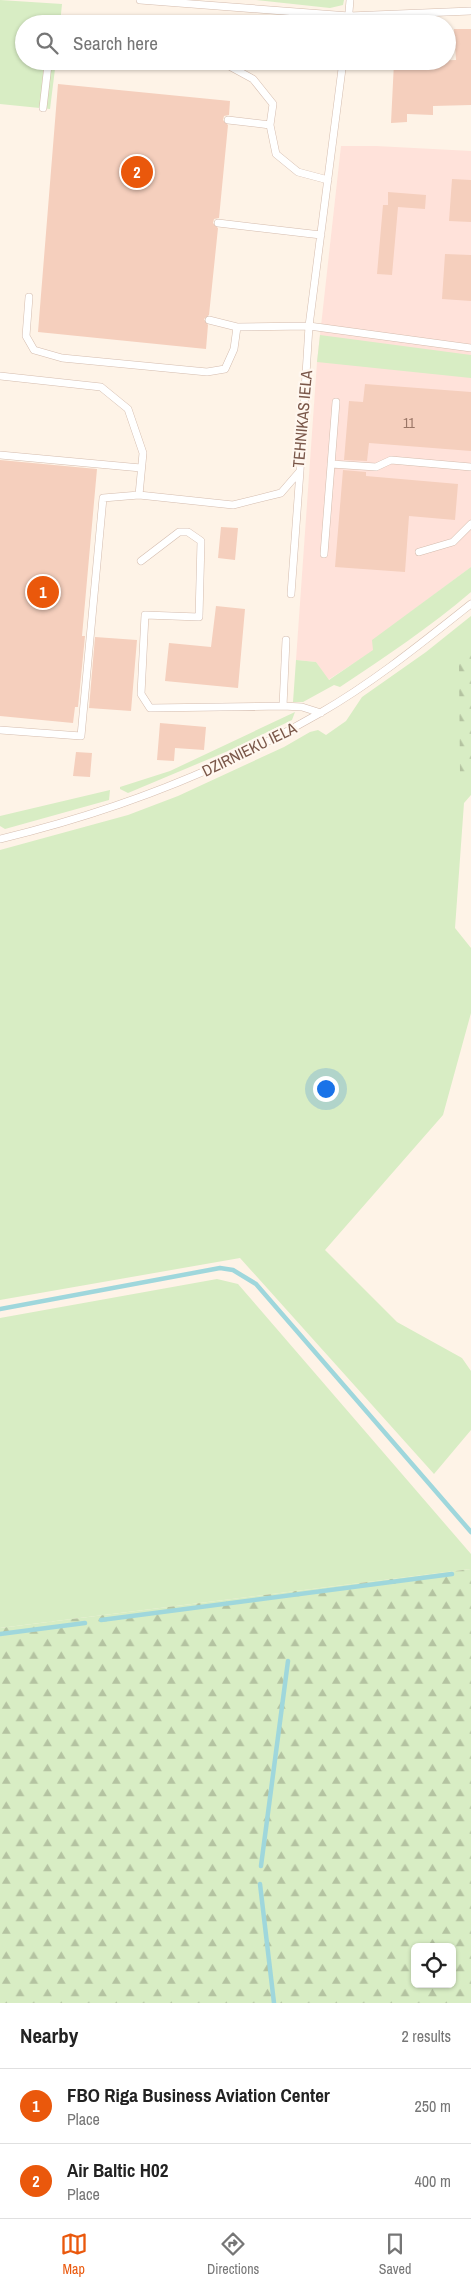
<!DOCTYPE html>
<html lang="en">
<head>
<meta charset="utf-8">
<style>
	:root { --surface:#fff; --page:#f6f6f6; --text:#222; --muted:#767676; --line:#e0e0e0; --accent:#ea580c }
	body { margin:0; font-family:"Archivo Narrow",sans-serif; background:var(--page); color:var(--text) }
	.controls { position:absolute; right:15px; bottom:15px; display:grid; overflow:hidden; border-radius:8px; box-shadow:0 1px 4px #0004 }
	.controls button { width:45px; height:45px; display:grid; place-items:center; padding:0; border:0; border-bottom:1px solid var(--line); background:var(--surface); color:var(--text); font:25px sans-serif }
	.you { position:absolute; left:325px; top:1088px; width:18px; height:18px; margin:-12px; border:4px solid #fff; border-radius:50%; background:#1a73e8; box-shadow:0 0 0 8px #1a73e833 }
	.badge { display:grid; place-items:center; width:32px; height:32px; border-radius:50%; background:var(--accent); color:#fff; font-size:16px; font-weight:700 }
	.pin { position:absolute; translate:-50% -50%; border:2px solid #fff; box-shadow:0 1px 5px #0006 }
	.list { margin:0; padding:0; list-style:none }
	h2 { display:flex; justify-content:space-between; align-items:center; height:65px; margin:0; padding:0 20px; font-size:21px }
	h2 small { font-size:16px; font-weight:400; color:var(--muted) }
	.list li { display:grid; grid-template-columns:32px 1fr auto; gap:15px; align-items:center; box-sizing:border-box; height:75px; padding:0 20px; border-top:1px solid var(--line) }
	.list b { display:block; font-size:19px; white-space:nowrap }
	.list p { margin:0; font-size:16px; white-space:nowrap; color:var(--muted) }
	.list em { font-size:16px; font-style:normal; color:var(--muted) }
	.icon { flex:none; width:28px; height:28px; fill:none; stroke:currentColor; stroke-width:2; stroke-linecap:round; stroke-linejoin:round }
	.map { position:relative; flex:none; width:471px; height:2003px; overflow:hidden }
	.search { position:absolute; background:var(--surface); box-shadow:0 1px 4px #0004; left:15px; right:15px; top:15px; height:55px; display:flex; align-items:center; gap:12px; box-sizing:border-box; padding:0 18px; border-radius:28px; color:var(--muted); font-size:19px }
	.sheet { height:215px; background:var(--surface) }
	nav { display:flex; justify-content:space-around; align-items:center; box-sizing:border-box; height:70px; border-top:1px solid var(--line); background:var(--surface); font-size:14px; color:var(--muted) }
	nav a { display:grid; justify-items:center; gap:2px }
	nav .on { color:var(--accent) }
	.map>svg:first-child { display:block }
	.commercial { fill:#ffe2da }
	.green { fill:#d8edc4 }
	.forest { fill:url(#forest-firs); fill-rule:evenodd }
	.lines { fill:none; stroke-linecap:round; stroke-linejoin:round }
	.stream { stroke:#9fd7dc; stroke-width:4.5 }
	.building { fill:#f5cfbd }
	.lane-casing { stroke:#d4bcae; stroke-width:8 }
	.lane { stroke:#fff; stroke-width:7 }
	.labels { text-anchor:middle; stroke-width:4.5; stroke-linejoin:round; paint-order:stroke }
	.number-label { font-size:14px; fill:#997566 }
	.street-label { font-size:16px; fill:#7a5749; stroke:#fff7ef }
</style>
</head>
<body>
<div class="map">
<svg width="471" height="2003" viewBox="0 0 471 2003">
	<defs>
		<pattern id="forest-firs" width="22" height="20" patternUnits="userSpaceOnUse" patternTransform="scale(1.25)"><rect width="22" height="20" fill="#d8edc4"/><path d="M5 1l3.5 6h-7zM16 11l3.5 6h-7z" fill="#b4c3a1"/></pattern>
	</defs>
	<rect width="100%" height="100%" fill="#fef3e7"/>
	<path class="commercial" d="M341,146H376L471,151V567L373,640L374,650L328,680L316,662L296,660L317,362Z"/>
	<path class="green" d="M0,0L62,4L60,24H24V61H56L50,109L0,104Z
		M256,0H344L343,5L330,8Z
		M320,335L471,355V378L317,362Z
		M471,567V592C430,627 385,657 340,687L334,685L303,702H293L296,660L316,662L329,680L373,650L372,640Z
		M471,616V795L464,803L455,928L471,948V1013L443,1115L325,1250L397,1322L462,1358L471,1371V1430L434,1474L240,1258L0,1300V850L128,815L178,796L284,747L310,732L318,730L326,735L346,721L362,697L426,652Z
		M295,712L292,720L228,751L128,793L120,789V787L170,771Z
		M110,790L109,800L5,829L0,826V816Z
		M217,1279L238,1284L471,1554V1569L0,1628V1318Z"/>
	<path class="forest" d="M471,653V774L470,775L460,774L459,663Z
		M471,1569V2003H0V1628ZM415,1947H452V1984H415Z"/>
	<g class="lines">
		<path class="stream" d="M0,1309L220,1268L233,1270L256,1284L471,1532
			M101,1620L452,1574
			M0,1634L85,1623
			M261,1866L288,1661
			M260,1884L274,2003"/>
	</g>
	<path class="building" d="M454,29H471V105L433,106V115L407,114V122L391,123L394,62L456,60Z
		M58,84L230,101L229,115L224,116L223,120L228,125L219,218L214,219L213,223L218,228L209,315L204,319L208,325L206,349L38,332Z
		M452,179L471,180V222L449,221Z
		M388,192L426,195L425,209L398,207L392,275L377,274L383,205H388Z
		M445,254L471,255V301L442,299Z
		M365,384L471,392V451L369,443L367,461L344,460L349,401L363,402Z
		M0,460L97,469L82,636H85L78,707H75L73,723L0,716Z
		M343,470L366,472V476L458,484L455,520L409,516L405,572L335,567Z
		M221,527L238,528L235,560L218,558Z
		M216,606L245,609L238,688L165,681L169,643L211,647Z
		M95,637L137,640L131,711L89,708Z
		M160,723L206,727L204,750L175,748L174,761L157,760Z
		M76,752L92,753L90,777L73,776Z"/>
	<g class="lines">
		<defs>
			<path id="lane" d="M140,0L349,16L471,11
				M348,24L350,0
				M220,61L253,79L273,104L270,125L276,154L298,172L328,180
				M43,108L48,65L63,61
				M228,120L270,125
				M218,223L321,235
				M29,297L26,336L34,350L62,358L207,372L225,369L234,349L237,327
				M209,320L237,327L309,326L471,348
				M0,376L101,387L128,409L143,453L139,495L233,505L281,493L300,471L309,326L343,61
				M0,455L141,468
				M331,464L376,467L391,460L471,467
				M419,552L453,542L471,524
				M324,554L336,402
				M141,561L179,532H188L201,541L199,617L145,615L141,694L150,708L283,706L302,707L321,713
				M291,594L300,471
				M283,706L286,640
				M0,730L81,736L103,498L139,495
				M0,839C113,812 220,771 320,713C374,682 423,642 471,604"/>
		</defs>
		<use href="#lane" class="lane-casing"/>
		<use href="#lane" class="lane"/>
	</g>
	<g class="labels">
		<g class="number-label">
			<text x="409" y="428">11</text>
		</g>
		<g class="street-label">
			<text transform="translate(302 419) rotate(-85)" y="6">TEHNIKAS IELA</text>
			<text transform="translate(249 749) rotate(-26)" y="6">DZIRNIEKU IELA</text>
		</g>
	</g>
</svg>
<div class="controls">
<button><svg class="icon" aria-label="locate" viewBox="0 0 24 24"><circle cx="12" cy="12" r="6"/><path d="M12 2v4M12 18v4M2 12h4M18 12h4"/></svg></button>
</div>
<div class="you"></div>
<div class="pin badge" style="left:43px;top:592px">1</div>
<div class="pin badge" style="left:137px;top:172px">2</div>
<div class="search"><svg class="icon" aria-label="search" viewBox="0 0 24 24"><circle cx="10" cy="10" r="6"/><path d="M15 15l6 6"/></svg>Search here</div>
</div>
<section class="sheet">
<h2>Nearby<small>2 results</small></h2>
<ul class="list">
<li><span class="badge">1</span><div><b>FBO Riga Business Aviation Center</b><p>Place</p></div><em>250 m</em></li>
<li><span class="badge">2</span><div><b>Air Baltic H02</b><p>Place</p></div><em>400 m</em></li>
</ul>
</section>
<nav>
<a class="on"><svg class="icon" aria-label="map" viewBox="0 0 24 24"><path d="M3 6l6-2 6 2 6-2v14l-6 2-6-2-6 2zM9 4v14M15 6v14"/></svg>Map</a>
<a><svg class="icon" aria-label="directions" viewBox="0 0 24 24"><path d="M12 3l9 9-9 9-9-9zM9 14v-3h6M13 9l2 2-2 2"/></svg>Directions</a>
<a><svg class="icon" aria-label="saved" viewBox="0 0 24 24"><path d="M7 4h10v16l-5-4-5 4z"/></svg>Saved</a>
</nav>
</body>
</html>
